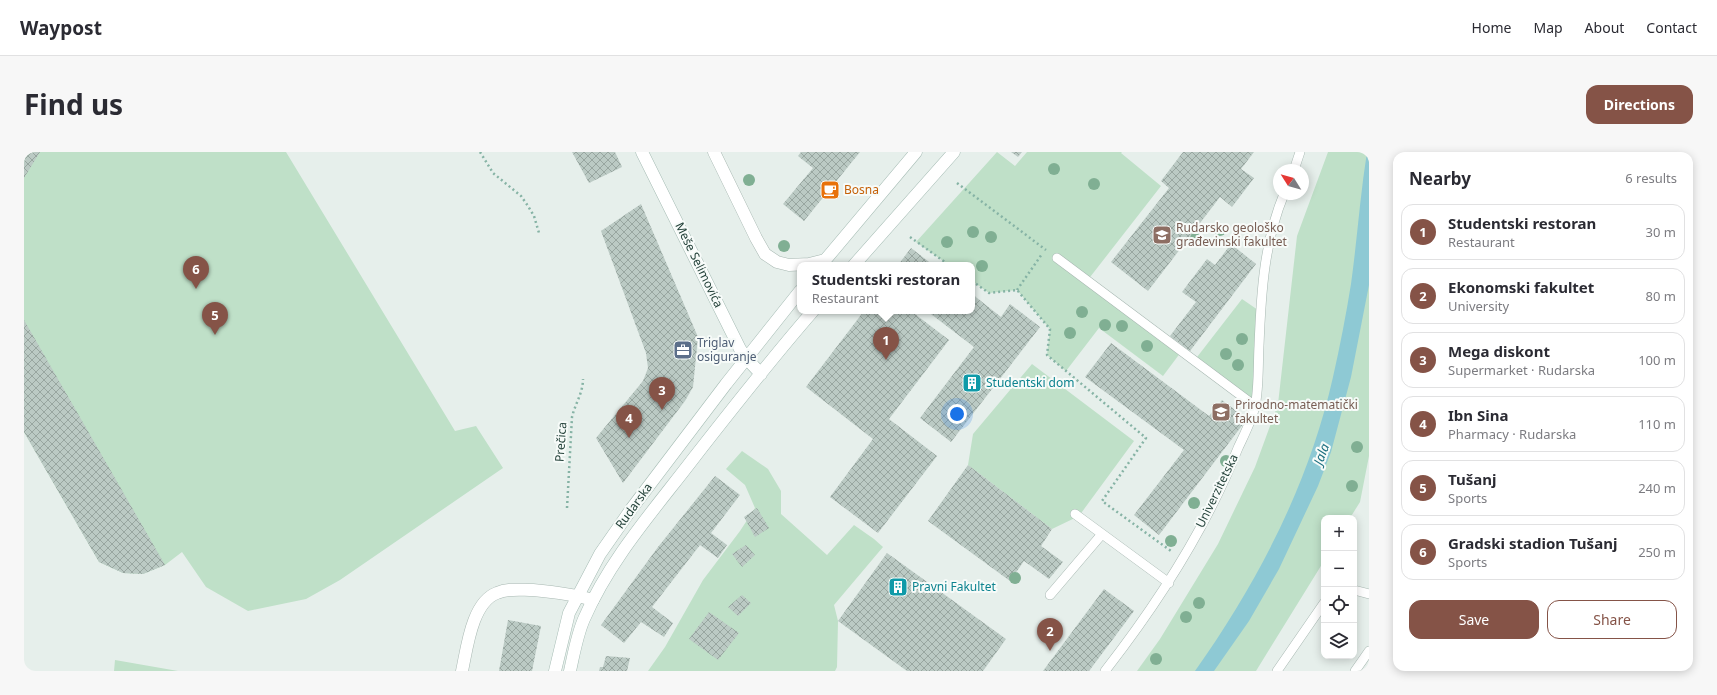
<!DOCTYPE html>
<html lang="en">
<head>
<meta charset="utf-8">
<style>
	:root { --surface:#fff; --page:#f7f7f7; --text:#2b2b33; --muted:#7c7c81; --line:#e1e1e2; --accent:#855347 }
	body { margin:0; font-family:"Noto Sans",sans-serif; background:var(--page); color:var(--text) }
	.controls { position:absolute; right:12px; bottom:12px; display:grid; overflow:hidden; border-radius:8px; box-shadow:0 2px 10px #0003 }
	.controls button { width:36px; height:36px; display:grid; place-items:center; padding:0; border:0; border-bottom:1px solid var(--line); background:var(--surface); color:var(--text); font:20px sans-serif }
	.compass { position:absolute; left:1249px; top:12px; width:36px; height:36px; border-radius:50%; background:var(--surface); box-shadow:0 2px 10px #0003; rotate:307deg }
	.you { position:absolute; left:933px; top:262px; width:14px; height:14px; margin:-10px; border:3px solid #fff; border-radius:50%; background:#1a73e8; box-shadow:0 0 0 6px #1a73e833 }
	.badge { display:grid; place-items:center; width:26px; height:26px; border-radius:50%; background:var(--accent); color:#fff; font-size:13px; font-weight:700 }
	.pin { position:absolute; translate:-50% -33px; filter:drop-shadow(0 1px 2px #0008) }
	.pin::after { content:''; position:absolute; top:21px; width:14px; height:12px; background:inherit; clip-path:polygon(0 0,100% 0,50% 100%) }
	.popup { position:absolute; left:773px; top:110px; width:178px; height:52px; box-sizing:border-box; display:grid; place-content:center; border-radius:8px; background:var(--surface); filter:drop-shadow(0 1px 3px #0005); font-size:13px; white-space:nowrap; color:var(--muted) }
	.popup b { font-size:15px; color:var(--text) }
	.popup::after { content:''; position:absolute; left:50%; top:100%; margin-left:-8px; border:8px solid transparent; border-top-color:var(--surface) }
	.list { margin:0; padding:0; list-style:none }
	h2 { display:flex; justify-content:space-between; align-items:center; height:52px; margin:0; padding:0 16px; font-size:17px }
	h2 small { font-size:13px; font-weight:400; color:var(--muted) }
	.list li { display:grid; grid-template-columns:26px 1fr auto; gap:12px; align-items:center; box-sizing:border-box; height:56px; margin:0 8px 8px; padding:0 8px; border:1px solid var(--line); border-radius:12px }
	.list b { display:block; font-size:15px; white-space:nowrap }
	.list p { margin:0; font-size:13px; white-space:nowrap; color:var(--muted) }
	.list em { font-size:13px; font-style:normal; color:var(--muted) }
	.actions { display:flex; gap:8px; padding:12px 16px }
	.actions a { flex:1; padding:9px 0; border:1px solid var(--accent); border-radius:12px; text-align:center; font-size:14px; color:var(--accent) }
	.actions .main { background:var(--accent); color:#fff }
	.icon { flex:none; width:22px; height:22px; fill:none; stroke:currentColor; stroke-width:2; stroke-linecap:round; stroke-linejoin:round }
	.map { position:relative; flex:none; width:1345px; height:519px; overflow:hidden; border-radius:12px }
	header { display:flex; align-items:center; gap:24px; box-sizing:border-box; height:56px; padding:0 20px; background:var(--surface); border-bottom:1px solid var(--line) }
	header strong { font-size:19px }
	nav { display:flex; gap:22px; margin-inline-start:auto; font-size:14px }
	.intro { display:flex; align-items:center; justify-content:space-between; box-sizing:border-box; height:96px; padding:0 24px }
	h1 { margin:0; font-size:28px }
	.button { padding:10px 18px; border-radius:12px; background:var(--accent); color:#fff; font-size:14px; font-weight:700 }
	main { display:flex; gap:24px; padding:0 24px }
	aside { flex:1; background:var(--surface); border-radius:12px; box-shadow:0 2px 10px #0003 }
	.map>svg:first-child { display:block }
	.grass { fill:#bfe0c8 }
	.water { fill:#8ec9d4 }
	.building { fill:url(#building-cross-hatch) }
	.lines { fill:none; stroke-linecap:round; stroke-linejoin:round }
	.lane-casing { stroke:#a8b8b2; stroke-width:10 }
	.street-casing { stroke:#a8b8b2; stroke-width:13 }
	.secondary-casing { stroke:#a4bbb3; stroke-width:13 }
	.path { stroke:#86b3a5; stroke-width:2.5; stroke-dasharray:2 3; stroke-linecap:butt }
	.lane { stroke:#fff; stroke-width:9 }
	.street { stroke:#fff; stroke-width:12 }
	.secondary { stroke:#fff; stroke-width:12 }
	.tree { fill:#80af93 }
	.labels { text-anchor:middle; stroke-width:4; stroke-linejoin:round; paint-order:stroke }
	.food-label { font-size:12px; fill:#c56008; stroke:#f7fbf9; text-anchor:start }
	.education-label { font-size:12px; fill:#785e54; stroke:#f7fbf9; text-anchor:start }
	.street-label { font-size:12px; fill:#24423a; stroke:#f7fbf9 }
	.service-label { font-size:12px; fill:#4e5e75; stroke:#f7fbf9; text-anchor:start }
	.culture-label { font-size:12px; fill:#0d838f; stroke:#f7fbf9; text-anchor:start }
	.water-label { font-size:13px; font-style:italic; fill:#1c6f80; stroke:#f7fbf9 }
</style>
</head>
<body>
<header>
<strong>Waypost</strong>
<nav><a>Home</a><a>Map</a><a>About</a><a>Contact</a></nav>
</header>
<div class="intro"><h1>Find us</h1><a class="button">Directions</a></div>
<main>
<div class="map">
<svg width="1345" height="519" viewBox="0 0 1345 519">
	<defs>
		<pattern id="building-cross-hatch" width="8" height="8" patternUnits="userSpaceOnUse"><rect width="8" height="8" fill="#bbcac4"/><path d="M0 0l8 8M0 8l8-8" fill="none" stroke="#98a6a0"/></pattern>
	</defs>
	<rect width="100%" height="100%" fill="#e6efeb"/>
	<path class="grass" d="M0,0H262L431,279L452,274L479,316L316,428L282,447L224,459L182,435L158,400L141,413L119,422L99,421L75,410L0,280Z
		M973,0L991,14L1003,0H1098L1097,1L1137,34L1063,129L1157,200L1139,224L1075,176L1042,219L1023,203L1026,177L993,138L965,141L948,129V113H925L892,90Z
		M1304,0H1345V304L1336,350L1326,366H1300V409L1232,519H1113L1136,487L1194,392L1231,315L1254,252L1273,84Z
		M1218,147L1234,158L1231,254L1170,209Z
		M1008,212L1110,289L1055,364L1028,377L944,313L949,282Z
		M718,299L744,317L757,339V362L803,403L830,373L850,387L859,395L810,453L814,469L813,515L811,519H624L641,495L679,428L716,379L731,356L721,333L702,317Z
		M91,508L154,519H90Z"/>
	<path class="water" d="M1343,0H1345V133L1327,225L1307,300L1294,334L1255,417L1225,469L1190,519H1171C1234,430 1285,332 1309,225C1316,194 1322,163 1327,132C1333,89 1336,44 1343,0Z"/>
	<path class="building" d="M0,0H16L0,26Z
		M548,0H591L598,15L565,31Z
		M777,0H836L780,69L759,52L789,16L774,4Z
		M987,0H998L994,5Z
		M1159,0H1230L1217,17L1230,26L1208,55L1196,45L1124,139L1087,110L1145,36L1137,29Z
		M617,52L674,185L669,235L661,249L599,331L572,286L619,229L624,216L622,201L577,79Z
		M1207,92L1232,112L1166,199L1146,184L1172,150L1158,140L1183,107L1191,113Z
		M887,96L909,113H874Z
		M948,142L977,165L986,152L1016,175L927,290L896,266L950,195L903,159H948Z
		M840,159H887L925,188L865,267L913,304L854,381L806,345L849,287L782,235Z
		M0,168L141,413L119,422L99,421L75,410L0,280Z
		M1087,191L1185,264L1198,248L1223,267L1135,383L1110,363L1160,298L1061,225Z
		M944,313L1028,377L1017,394L1039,410L1025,427L1000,409L986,429L904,369Z
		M691,324L716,343L687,381L703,393L694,406L676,393L628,455L649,471L640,485L617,470L600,491L577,473L634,395Z
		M733,356L745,376L731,385L720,365Z
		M722,393L731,403L718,415L708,402Z
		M863,401L982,487L959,519H883L814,469Z
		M1080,437L1110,459L1065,519H1019Z
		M718,443L727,451L714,464L704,455Z
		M685,460L715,481L694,508L665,487Z
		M484,468L517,474L508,519H475Z
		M582,504L606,506L603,519H575L576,515H579Z"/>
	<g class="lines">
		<defs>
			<path id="lane" d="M1270,18L1276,0
				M1033,106L1231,254
				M1051,362L1145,431
				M1330,438L1345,442
				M1026,443L1078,382
				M1081,519C1134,451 1182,377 1214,296C1220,283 1228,268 1231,254C1235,238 1234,211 1235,194C1237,142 1240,90 1260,42
				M1253,519L1300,451
				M1331,519L1345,499"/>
			<path id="street" d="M690,0L732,86L741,102L753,110L765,113L785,112L801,108
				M438,519C443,496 448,450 473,441C484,436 497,438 509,438C530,440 549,442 569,448"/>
			<path id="secondary" d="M618,0L716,197L723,207L737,222
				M797,113L892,0
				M830,113L930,0
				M531,519L545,461L576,402L608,356L702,232L776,139
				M546,519C550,501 553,483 560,467C586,407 630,358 669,307C708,257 747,207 789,159"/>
		</defs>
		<use href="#lane" class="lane-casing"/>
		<use href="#street" class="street-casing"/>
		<use href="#secondary" class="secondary-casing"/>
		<path class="path" d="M456,0L469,21L497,44L504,54L510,64L515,81
			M933,31L1022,98
			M886,85L925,113
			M948,129L965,141L993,138L1026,177L1023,203L1122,286L1078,349L1147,399
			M993,138L1018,102
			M543,356L548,265C551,252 559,241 559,227"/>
		<use href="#lane" class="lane"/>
		<use href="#street" class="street"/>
		<use href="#secondary" class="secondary"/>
	</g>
	<g class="tree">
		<circle cx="1030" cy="17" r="6"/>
		<circle cx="725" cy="28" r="6"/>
		<circle cx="1070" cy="32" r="6"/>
		<circle cx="1196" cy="78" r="6"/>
		<circle cx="949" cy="80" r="6"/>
		<circle cx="967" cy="85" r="6"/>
		<circle cx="1172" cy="86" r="6"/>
		<circle cx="923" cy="90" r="6"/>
		<circle cx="760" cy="94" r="6"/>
		<circle cx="958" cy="114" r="6"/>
		<circle cx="1058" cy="160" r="6"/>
		<circle cx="1081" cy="173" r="6"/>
		<circle cx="1098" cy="174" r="6"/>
		<circle cx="1046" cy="181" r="6"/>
		<circle cx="1218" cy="187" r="6"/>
		<circle cx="1123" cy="194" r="6"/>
		<circle cx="1202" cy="202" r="6"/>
		<circle cx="1214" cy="213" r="6"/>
		<circle cx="1333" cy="295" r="6"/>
		<circle cx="1202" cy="309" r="6"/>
		<circle cx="1328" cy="334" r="6"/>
		<circle cx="1170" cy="351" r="6"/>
		<circle cx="1147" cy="389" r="6"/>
		<circle cx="991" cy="426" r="6"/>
		<circle cx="1175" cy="451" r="6"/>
		<circle cx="1162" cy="465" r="6"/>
		<circle cx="1132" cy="507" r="6"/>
	</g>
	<defs>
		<symbol id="cafe-square" viewBox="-11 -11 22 22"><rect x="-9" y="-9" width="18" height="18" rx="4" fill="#e8710a" stroke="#f7fbf9"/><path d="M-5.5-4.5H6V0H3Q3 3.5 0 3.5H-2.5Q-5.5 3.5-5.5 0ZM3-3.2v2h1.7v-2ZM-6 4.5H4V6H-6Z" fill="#fff"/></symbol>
		<symbol id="university-square" viewBox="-11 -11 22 22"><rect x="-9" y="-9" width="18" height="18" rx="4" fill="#8d6e63" stroke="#f7fbf9"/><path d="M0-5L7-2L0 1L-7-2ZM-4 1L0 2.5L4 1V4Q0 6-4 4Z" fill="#fff"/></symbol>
		<symbol id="office-square" viewBox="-11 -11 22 22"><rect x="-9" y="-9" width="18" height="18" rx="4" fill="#5c6f8a" stroke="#f7fbf9"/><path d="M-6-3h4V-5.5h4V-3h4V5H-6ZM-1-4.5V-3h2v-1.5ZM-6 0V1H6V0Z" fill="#fff"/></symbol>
		<symbol id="building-square" viewBox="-11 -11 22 22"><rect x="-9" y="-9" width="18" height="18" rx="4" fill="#0f9aa8" stroke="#f7fbf9"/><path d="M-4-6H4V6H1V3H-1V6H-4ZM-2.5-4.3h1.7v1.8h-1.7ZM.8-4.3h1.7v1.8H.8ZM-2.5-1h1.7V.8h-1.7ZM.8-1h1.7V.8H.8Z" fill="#fff"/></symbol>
	</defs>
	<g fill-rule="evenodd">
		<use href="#cafe-square" x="795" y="27" width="22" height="22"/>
		<use href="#university-square" x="1127" y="72" width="22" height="22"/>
		<use href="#office-square" x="648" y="187" width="22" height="22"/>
		<use href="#building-square" x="937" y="220" width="22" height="22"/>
		<use href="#university-square" x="1186" y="249" width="22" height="22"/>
		<use href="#building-square" x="863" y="424" width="22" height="22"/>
	</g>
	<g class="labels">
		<g class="food-label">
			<text x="820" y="42">Bosna</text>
		</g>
		<g class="education-label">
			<text x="1152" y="80">Rudarsko geološko<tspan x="1152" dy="14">građevinski fakultet</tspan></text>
			<text x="1211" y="257">Prirodno-matematički<tspan x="1211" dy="14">fakultet</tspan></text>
		</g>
		<g class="street-label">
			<text transform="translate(675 113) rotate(64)" y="4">Meše Selimovića</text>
			<text transform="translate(537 290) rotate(-86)" y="4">Prečica</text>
			<text transform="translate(1193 339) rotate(-64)" y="4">Univerzitetska</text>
			<text transform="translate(610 354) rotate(-54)" y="4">Rudarska</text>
		</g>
		<g class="service-label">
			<text x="673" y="195">Triglav<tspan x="673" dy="14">osiguranje</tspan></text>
		</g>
		<g class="culture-label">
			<text x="962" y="235">Studentski dom</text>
			<text x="888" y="439">Pravni Fakultet</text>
		</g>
		<g class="water-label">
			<text transform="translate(1297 302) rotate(-70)" y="5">Jala</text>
		</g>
	</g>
</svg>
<div class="controls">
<button>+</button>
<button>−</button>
<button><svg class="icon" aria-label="locate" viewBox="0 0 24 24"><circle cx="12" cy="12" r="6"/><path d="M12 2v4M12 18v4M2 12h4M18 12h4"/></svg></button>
<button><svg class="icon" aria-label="layers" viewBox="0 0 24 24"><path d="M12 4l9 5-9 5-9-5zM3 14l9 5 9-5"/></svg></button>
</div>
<svg class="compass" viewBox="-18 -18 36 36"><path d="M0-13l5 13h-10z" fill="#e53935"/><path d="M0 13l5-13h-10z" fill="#7c7c81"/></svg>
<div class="you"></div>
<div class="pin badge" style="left:862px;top:208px">1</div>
<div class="popup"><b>Studentski restoran</b>Restaurant</div>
<div class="pin badge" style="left:1026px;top:499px">2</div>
<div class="pin badge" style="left:638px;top:258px">3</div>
<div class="pin badge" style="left:605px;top:286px">4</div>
<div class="pin badge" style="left:191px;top:183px">5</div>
<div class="pin badge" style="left:172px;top:137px">6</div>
</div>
<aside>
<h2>Nearby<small>6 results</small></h2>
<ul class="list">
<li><span class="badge">1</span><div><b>Studentski restoran</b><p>Restaurant</p></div><em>30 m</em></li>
<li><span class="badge">2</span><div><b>Ekonomski fakultet</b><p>University</p></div><em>80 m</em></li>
<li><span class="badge">3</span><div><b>Mega diskont</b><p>Supermarket · Rudarska</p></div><em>100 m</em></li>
<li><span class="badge">4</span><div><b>Ibn Sina</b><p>Pharmacy · Rudarska</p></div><em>110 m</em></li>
<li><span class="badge">5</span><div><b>Tušanj</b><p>Sports</p></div><em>240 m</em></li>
<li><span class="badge">6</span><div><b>Gradski stadion Tušanj</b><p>Sports</p></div><em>250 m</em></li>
</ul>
<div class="actions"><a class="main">Save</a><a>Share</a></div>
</aside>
</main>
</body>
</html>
